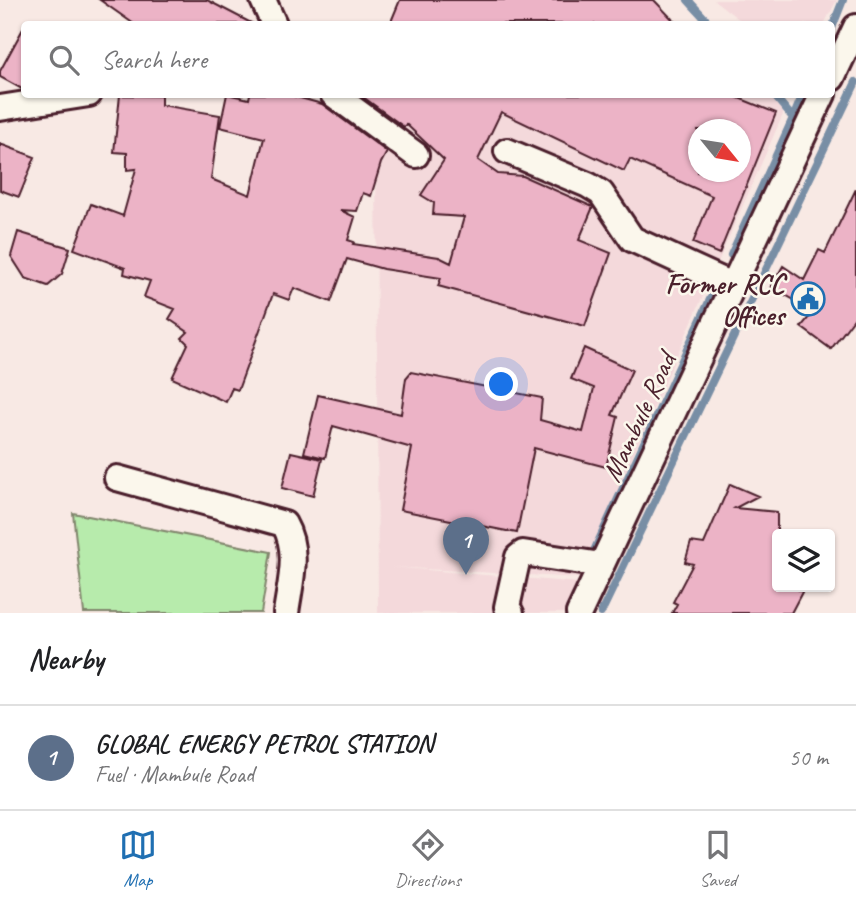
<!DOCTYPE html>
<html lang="en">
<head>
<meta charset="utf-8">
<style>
	:root { --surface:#fff; --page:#f6f6f6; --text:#202124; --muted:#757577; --line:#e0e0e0; --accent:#1f6fb2 }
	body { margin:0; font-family:Caveat,sans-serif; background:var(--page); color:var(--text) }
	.controls { position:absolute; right:21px; bottom:21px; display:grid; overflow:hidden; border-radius:7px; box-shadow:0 2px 5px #0004 }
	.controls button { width:63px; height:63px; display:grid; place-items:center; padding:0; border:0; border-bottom:2px solid var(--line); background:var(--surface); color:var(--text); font:35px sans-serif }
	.compass { position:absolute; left:688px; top:119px; width:63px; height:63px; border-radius:50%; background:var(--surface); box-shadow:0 2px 5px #0004; rotate:120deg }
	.you { position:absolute; left:502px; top:385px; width:24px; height:24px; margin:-18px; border:5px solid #fff; border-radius:50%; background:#1a73e8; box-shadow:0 0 0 10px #1a73e833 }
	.badge { display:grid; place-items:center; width:46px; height:46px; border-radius:50%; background:var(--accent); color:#fff; font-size:23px; font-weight:700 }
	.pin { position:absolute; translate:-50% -58px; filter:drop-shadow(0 2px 4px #0008) }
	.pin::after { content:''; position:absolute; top:37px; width:24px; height:21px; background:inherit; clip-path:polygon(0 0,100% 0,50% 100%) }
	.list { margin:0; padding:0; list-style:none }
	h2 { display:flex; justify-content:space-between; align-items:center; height:91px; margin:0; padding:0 28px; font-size:30px }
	h2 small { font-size:23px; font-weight:400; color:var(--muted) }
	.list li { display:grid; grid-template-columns:46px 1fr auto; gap:21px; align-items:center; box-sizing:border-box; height:105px; padding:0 28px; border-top:2px solid var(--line) }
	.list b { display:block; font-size:26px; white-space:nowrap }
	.list p { margin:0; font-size:23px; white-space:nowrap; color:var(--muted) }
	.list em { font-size:23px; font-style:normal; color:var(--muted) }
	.icon { flex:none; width:38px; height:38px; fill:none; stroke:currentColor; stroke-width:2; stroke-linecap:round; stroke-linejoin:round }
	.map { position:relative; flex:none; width:856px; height:613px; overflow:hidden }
	.search { position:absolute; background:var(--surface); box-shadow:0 2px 5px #0004; left:21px; right:21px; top:21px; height:77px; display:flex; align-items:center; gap:18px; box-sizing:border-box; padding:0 24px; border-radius:7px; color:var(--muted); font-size:26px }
	.sheet { height:196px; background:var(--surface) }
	nav { display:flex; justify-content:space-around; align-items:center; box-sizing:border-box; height:98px; border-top:2px solid var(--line); background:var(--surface); font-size:19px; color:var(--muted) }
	nav a { display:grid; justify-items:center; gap:4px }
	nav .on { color:var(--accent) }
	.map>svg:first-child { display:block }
	.built { fill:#f4d9db; fill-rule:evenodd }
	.green { fill:#b7ebac; stroke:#80856c; stroke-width:2 }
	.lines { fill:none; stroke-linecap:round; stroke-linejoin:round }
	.stream { stroke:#788ea5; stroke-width:8 }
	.building { fill:#ecb3c6; stroke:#4a1f2b; stroke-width:2; fill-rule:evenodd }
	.minor-casing { stroke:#4a1f2b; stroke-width:30 }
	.minor { stroke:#fbf7ec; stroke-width:24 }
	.labels { text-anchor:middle; stroke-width:5; stroke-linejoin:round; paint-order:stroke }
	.poi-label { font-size:28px; font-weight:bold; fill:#4a1f2b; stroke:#fbf7ec; text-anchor:end }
	.street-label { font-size:28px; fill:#4a1f2b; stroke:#fbf7ec }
</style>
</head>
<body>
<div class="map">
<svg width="856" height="613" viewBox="0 0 856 613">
	<rect width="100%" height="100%" fill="#f8e9e4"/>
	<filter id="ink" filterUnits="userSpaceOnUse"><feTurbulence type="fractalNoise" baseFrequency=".0143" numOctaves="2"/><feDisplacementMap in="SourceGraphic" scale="14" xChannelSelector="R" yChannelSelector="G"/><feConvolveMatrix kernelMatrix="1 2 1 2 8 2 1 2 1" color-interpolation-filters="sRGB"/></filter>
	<g filter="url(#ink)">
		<path class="built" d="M714,0H837L824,24H745Z
			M389,94H767L784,112L579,578L392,567L580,583L565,613H378L376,123ZM698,130H740V172H698Z"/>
		<path class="green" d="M73,513L271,552L261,613H84Z"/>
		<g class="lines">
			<path class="stream" d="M688,0L710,24
				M832,28L843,0
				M793,118L803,94
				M731,255L793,118L773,94
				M593,553L713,293
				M601,613L856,82"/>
		</g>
		<path class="building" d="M100,0H207L253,24H134Z
			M400,0H654L677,24H390Z
			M24,27V89H22L0,77V71Z
			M227,94L249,99L250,94H286L322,104L387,152L381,163L371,196L363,193L357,211L340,210L355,217L348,240L354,242L353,244L439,257L451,263L464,217L433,215L434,203L421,195L444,160L406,124L404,127L359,94H729L776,113L719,254L693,243L712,196L630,159L624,171L501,112L478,160L498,174L523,176L593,207L579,240L611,253L585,326L438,286L441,278L383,269L347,259L331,302L294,288L289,300L273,294L238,390L232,388L226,402L172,378L188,344L182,338L188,332L169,319L175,309L144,297L150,281L124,274L125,268L74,249L91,204L123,216L136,169L127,170V153L114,152L120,95L161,96V105L220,115L211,179L250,195L264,138L220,127ZM698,130H740V172H698Z
			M0,144L35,157L19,197L0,190Z
			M856,189V316L831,349L801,327L814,311L771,287L783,266L804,280L819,250L825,253Z
			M18,232L70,248L62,274L48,286L25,278L11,256Z
			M584,348L632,370L612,415L618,417L606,467L534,448L517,533L400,510L412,448L333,426L325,458L304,453L318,395L401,414L406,378L411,372L542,398L540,420L583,432L594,388L571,379Z
			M291,452L322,459L313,496L282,488Z
			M730,484L758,496L735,508L777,512V587H794L802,592L791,613H672L677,604L673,602L693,564L685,562L691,542L704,544Z"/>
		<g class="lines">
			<defs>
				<path id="minor" d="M263,0L274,24
					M832,78L856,27
					M333,94L416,155
					M0,108L89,94
					M507,151L588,185L601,193L632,239L732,285
					M117,478L284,524C300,552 290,583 286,613
					M511,613L507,607L518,557L523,553L601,565
					M579,613L823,94"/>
			</defs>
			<use href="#minor" class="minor-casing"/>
			<use href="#minor" class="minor"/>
		</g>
	</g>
	<defs>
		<symbol id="civic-ring" viewBox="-11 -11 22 22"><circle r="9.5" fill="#fbf7ec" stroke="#1f6fb2" stroke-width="1.5"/><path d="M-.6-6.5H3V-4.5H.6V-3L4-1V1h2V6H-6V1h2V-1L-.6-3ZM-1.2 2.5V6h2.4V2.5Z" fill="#1f6fb2"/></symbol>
	</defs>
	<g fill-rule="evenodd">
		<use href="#civic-ring" x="789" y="280" width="38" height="38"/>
	</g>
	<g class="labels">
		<g class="poi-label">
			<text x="784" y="293">Former RCC<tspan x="784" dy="32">Offices</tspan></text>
		</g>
		<g class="street-label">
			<text transform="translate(638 417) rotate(-65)" y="10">Mambule Road</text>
		</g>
	</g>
</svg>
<div class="controls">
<button><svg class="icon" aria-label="layers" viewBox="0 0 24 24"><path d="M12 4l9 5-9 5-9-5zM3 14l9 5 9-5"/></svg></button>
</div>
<svg class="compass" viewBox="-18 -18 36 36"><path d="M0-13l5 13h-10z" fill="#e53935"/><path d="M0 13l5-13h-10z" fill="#757577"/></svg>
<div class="you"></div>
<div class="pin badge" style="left:466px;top:575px;background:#5c6f8a">1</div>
<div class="search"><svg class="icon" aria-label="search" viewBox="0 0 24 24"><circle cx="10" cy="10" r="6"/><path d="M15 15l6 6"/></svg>Search here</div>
</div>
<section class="sheet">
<h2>Nearby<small></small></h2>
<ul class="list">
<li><span class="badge" style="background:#5c6f8a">1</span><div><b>GLOBAL ENERGY PETROL STATION</b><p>Fuel · Mambule Road</p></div><em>50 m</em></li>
</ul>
</section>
<nav>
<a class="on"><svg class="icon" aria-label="map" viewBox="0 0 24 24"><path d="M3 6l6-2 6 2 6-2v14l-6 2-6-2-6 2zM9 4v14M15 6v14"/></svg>Map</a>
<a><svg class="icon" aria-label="directions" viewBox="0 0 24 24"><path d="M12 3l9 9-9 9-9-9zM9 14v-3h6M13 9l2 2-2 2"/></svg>Directions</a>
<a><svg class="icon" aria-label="saved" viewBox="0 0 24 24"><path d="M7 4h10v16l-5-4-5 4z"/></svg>Saved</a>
</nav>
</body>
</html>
